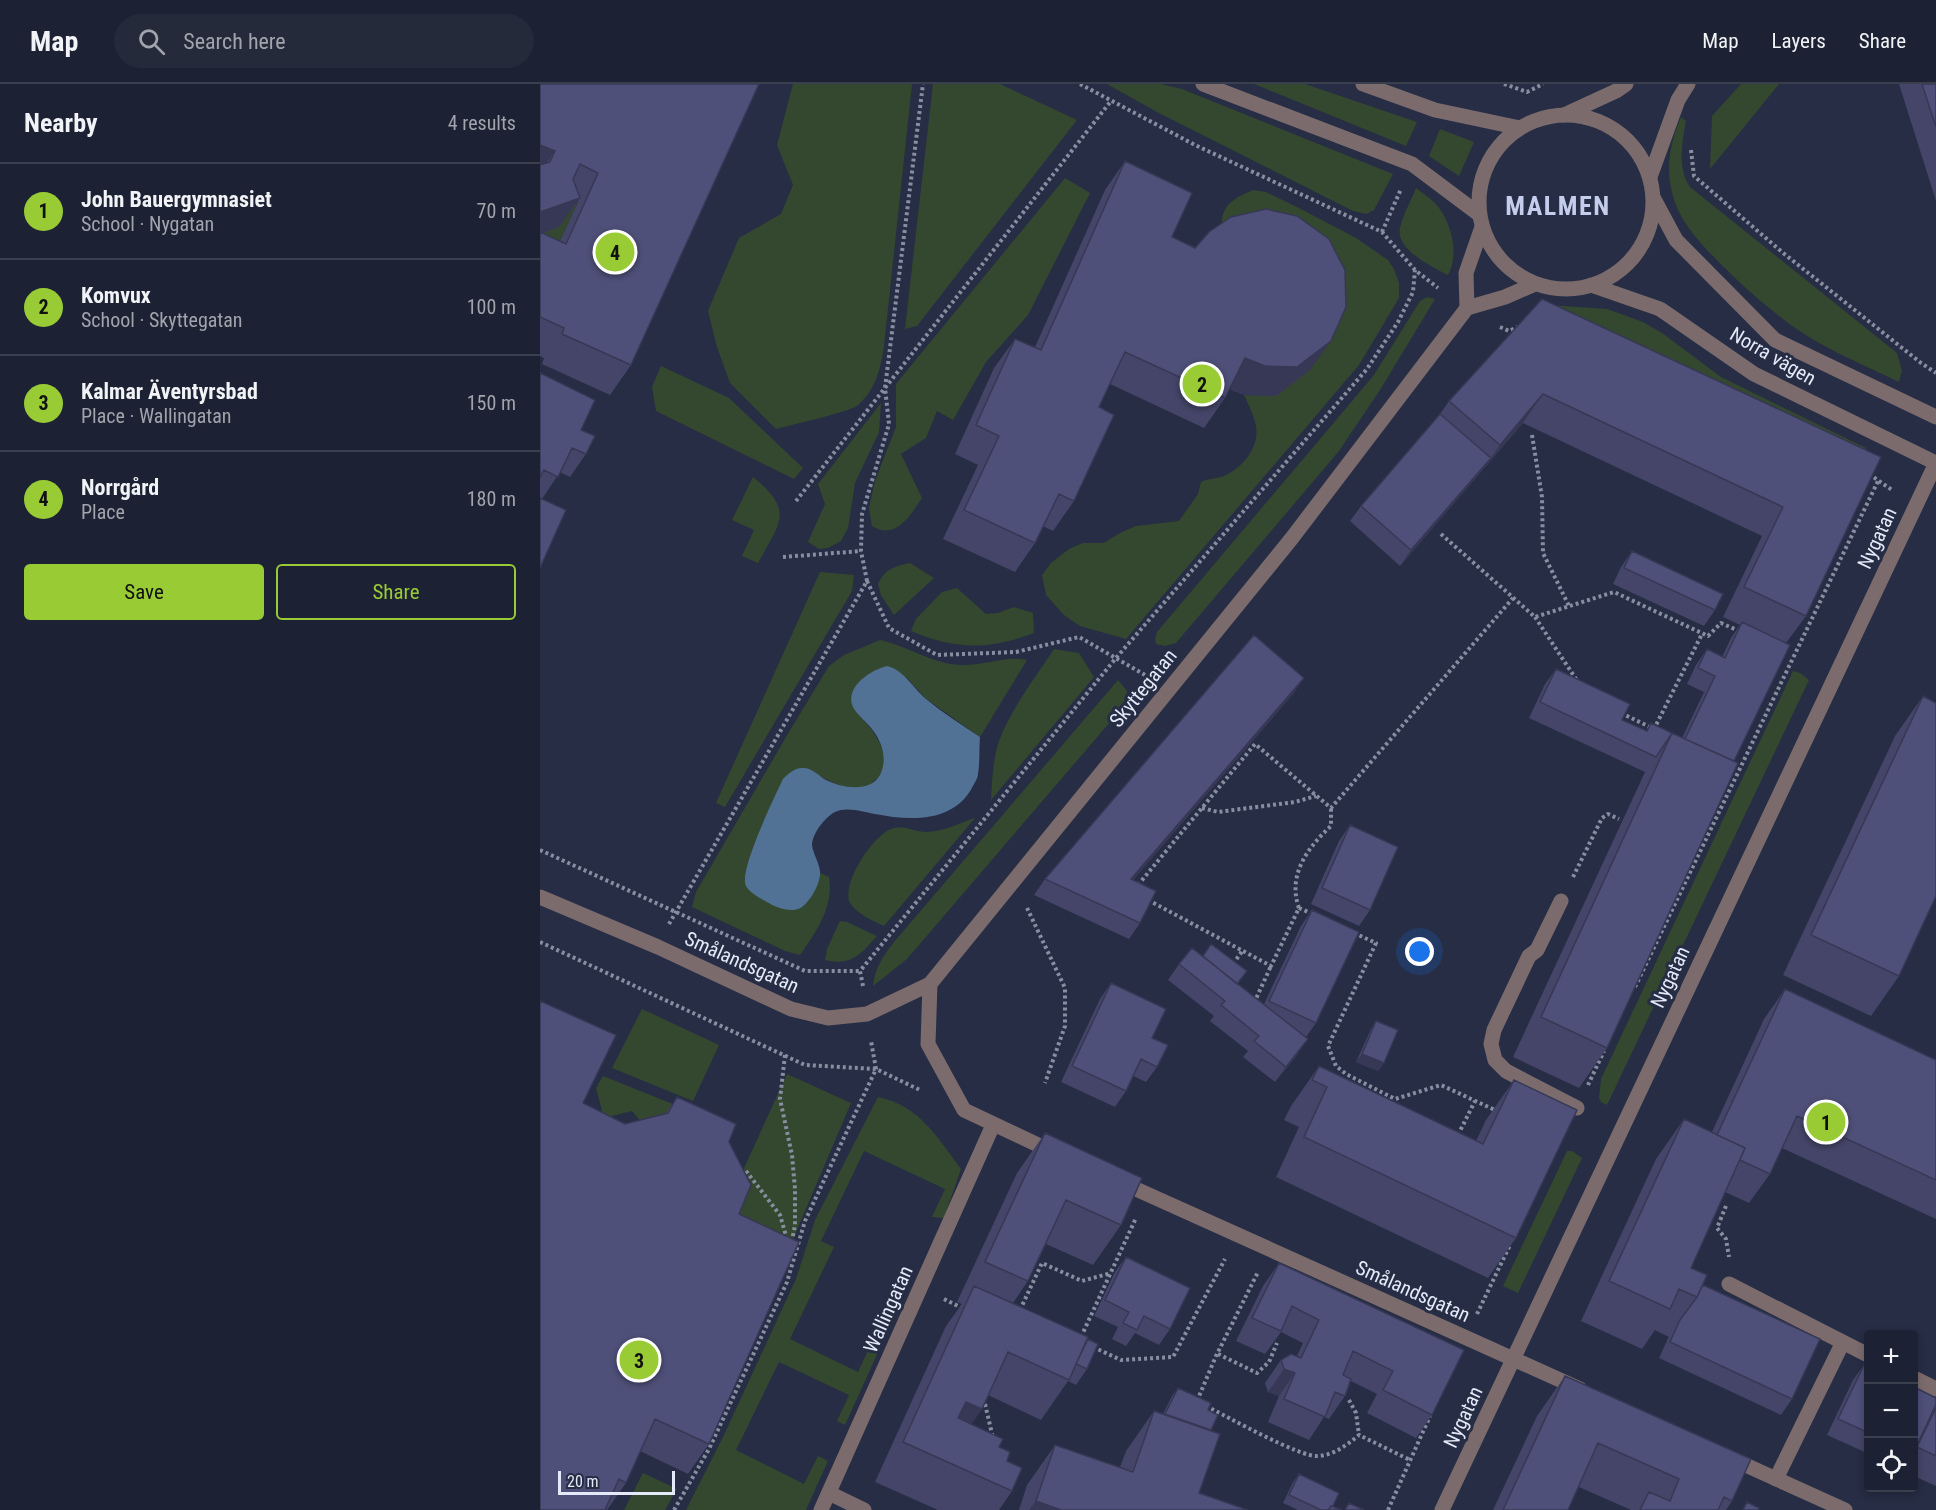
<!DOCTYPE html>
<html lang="en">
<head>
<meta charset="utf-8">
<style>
	:root { --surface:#1c2233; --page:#252a3b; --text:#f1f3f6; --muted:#a0a4ac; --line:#3a3f4e; --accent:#99cb35 }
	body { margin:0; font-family:"Roboto Condensed",sans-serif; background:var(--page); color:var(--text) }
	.controls { position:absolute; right:18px; bottom:18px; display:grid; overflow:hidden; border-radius:6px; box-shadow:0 3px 9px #0003 }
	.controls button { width:54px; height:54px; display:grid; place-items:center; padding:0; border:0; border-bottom:2px solid var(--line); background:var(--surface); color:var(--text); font:30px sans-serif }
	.scale { position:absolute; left:18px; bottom:15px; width:117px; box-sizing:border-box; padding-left:6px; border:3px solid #e4eaf9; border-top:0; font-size:16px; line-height:21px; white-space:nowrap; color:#e4eaf9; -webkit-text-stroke:4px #262d44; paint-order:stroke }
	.you { position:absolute; left:880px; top:868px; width:21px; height:21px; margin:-15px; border:4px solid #fff; border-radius:50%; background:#1a73e8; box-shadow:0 0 0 9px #1a73e833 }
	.badge { display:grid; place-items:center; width:39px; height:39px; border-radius:50%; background:var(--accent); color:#111; font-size:20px; font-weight:700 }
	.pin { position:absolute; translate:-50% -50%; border:3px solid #fff; box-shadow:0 2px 6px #0006 }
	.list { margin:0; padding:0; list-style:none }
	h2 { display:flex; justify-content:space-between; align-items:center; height:78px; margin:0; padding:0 24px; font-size:26px }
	h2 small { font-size:20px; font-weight:400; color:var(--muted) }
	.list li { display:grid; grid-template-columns:39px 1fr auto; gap:18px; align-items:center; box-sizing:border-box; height:96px; padding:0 24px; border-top:2px solid var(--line) }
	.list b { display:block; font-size:22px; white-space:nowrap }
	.list p { margin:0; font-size:20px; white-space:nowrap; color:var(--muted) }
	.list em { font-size:20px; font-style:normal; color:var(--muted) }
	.actions { display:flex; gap:12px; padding:18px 24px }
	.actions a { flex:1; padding:14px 0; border:2px solid var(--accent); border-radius:6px; text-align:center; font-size:21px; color:var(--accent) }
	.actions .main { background:var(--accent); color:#111 }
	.icon { flex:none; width:33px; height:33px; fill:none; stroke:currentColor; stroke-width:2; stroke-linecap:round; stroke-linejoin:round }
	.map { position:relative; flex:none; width:1396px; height:1426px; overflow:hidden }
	header { display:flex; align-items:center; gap:36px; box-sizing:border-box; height:84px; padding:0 30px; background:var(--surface); border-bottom:2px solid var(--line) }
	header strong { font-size:28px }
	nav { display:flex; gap:33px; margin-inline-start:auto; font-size:21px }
	.search { width:420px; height:54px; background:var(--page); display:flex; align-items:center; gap:15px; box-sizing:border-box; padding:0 21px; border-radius:33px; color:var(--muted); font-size:22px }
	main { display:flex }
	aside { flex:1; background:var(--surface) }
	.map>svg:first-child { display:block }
	.green { fill:#34482f }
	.water { fill:#517195 }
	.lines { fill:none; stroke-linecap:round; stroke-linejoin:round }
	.path { stroke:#888ea1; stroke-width:4; stroke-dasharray:3 3; stroke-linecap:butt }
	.service { stroke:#7b6b6c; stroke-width:15 }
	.minor { stroke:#7b6b6c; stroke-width:15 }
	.tertiary { stroke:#7b6b6c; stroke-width:15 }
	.wall { fill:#444568; fill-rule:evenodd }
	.shaded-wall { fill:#373855 }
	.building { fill:#4f5079; stroke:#373855; stroke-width:1.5 }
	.labels { text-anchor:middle; stroke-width:6; stroke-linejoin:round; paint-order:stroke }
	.street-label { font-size:20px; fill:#e4eaf9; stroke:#262d44 }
	.district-label { font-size:26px; font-weight:bold; letter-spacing:1.5px; fill:#c4cdeb; stroke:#262d44 }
</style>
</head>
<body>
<header>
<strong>Map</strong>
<div class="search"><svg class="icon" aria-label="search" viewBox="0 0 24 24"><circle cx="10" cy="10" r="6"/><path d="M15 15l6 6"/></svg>Search here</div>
<nav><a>Map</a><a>Layers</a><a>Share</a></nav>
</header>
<main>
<aside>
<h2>Nearby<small>4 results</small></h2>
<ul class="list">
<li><span class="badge">1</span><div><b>John Bauergymnasiet</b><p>School · Nygatan</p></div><em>70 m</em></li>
<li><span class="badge">2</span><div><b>Komvux</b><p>School · Skyttegatan</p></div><em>100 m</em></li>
<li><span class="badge">3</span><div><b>Kalmar Äventyrsbad</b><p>Place · Wallingatan</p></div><em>150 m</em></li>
<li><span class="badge">4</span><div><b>Norrgård</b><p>Place</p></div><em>180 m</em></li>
</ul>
<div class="actions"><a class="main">Save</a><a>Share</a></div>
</aside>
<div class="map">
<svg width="1396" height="1426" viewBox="0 0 1396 1426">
	<rect width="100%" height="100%" fill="#262d44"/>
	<path class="green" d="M253,0H372L344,262C341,284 335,307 318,321C310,328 250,341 236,345L190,299L177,263L168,227L199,154L241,130L253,101L237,61Z
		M393,0H460L537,36L377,242L365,245Z
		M567,0H621L642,5L853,90L834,126L826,130L813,127L617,28Z
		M714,0H765L877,38L866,62Z
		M1201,0H1239L1170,85L1172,32Z
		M1141,33L1146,37C1142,58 1137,84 1150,103L1357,269L1362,287L1359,298C1326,282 1292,268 1261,248C1229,226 1201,201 1174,173C1157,156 1137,133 1132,108C1125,82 1131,57 1141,33Z
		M900,45L934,58L919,92L889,72Z
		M525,94L550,109L488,231L446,278L413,336L397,327L386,354L361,370L382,414C370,432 355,457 332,442L329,424L335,397L356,343V300Z
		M876,104C882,109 889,113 895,119C911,136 920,170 908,191C892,183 855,165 860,144C863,130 871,117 876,104Z
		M713,106L726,108L757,123L816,154L848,176L854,185L859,199V214L819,281L586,555L540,542L524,531L506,511L502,491L511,479L529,465L543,459H564L580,449L596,442L639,437L658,410L661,398C669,394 676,395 684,392C704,383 722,360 715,338C713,329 708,320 704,311L736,312L682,145C680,121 693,115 713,106Z
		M19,109L38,118L6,189L0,150Z
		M887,213L895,215L840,306L799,367L636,559L625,562L616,560L615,555L617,548L834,291L880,217Z
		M1008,221L1067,225L1103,238L1122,249L1181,293L1326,364L1322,370Z
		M121,282L189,314L263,384L254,395L116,327L112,303Z
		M341,319L339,348L315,399L308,444L301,457L288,464L279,465L268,458L285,420L278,400Z
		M213,393C255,427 240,438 218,479L202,472L214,446L192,436Z
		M370,479L394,494L354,531L341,511L338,500C345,485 355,482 370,479Z
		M280,488L314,491L312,507L185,723L176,719Z
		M417,504L446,530L458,529L474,523L493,529L494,549C448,566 417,566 371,547L376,535L402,508Z
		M340,556C368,562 392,580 421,581C443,582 467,571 487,576L440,653L385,614L366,593L320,632C335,648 359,680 334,697C331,699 329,702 326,703C307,709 283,694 268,685L224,736L204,796L276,804L280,789L289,793C294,823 276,848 260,871L245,867L152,823L156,808L246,653L289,582L304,571Z
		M514,565L539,569L554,593L451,716C452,697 453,675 459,657C470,627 496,592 514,565Z
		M1253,587L1260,589L1269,596L1067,1021L1061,1018L1059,1014L1061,995Z
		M578,596L587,607L583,623L367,875L333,902C335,884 343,872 354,858Z
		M435,734L344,842C333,837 317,830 310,819C300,801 335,747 354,744C365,741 375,748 386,748C402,748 420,739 435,734Z
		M300,837L307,838L337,852C320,871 312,882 285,876L287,865Z
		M102,925L179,961L153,1017L72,984Z
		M247,990L311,1019L239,1188L179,1160L200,1093Z
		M63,992L150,1027L112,1051L92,1027L64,1034L56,1004Z
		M338,1013C380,1022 397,1053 421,1085L404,1134L392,1133L405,1105L324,1067L281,1157L294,1163L250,1255L318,1288L331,1260L340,1264L305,1341L297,1337L309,1311L239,1278L196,1366L264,1400L278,1372L288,1377L266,1426H146L184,1351L256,1195L275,1136Z
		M1027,1067H1032L1042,1074L978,1209L963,1202Z
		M103,1389L137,1405L125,1426H84Z"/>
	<path class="water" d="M347,582C365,587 372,603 386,615C403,629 422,641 440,653C439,665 440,678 438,690C438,694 435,698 433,702C414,739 371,737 335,730C324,728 306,722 295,728C285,733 272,750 272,761C273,770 279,778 280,787C281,799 271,816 262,823C253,829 241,825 232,821C224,816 210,810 206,802C198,788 235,712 243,695C248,690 254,684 262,684C271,683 279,692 286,696C302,704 330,709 340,691C348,675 342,657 331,644C326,637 317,631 313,623C304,603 331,586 347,582Z"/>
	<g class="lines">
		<path class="path" d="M540,0L655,61L842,148L875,186L898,204
			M964,0L987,8L1003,0
			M1151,66L1154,92L1242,168L1381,279L1396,289
			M842,148L861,105
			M960,243L969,247L978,243
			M992,351L1002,413L1003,469L1029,522
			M1329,390L1352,406
			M256,417L571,17
			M901,450L995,533L1074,508L1168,552L1181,539L1199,547
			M243,473L321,467
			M327,497L349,544L397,571L476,568L539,553L605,591
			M995,533L1038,598
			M1081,629L1114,645L1162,550
			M662,724L678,728L755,718L776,712
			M0,766L265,887H320
			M1033,793L1062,734L1068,730L1079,735
			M598,801L715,660L791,724L973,514
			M608,816L731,882L759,824C747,791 768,763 791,742V724
			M487,824L525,904V942L505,999
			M759,824L775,831
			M129,840L327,497L321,467L322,430L349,340L345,304L383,0
			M814,849L836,859L788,962L796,982L806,990L855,1015L901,1001L957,1027
			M0,858L265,981L336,985L380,1006
			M693,880L703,866
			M323,902L320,887L576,574L827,285L858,238L873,208L875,186
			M1095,903L1339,395
			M714,919L731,882
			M245,971L240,1015L252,1071L255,1105V1141L252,1157
			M1048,1001L1064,967
			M918,1051L935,1017
			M206,1087L240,1131L247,1155
			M1186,1122L1177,1144L1186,1155L1189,1173
			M404,1215L422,1224
			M480,1226L502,1179L542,1197L571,1189
			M937,1230L970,1161
			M541,1253L596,1134
			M553,1263L581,1276L633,1273L685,1175
			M678,1270L717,1289L729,1278L737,1259
			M809,1316L816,1329L819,1351
			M657,1317L676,1272L718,1188
			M445,1320L453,1354
			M666,1322C686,1332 761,1374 778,1372C794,1371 807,1361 819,1351L870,1376
			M134,1426L169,1365L247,1198L265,1137L336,985L331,957
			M848,1426L890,1332"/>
		<path class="service" d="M1021,817L997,866L989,872L954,946L951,960L955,976L966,987L1037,1024
			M1189,1200L1328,1271
			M1374,1294L1396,1305
			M1236,1395L1303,1258
			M289,1409L324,1426"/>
		<path class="minor" d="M1024,31L1076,7L1086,0
			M1110,93L1138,16L1148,0
			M927,224L926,189L942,143
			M0,813L118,863L251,925L288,934L327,930L390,900
			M515,1069L424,1026L388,960L390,900L752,454L927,224L965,213L995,200
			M578,1097L1040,1305
			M1190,1374L1305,1426
			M281,1426L453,1041
			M902,1426L1396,379"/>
		<path class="tertiary" d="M663,0L872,80L940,131
			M823,0L895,26L980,44
			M939 118a87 87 0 1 1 174 0a87 87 0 1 1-174 0Z
			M1114,115L1136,156L1235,256L1396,333
			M1051,201L1120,225L1214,290L1396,379"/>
	</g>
	<path class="wall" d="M0,0H219L91,281L70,311L2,280L4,274L0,272ZM37,118H38L20,157L3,149L19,143Z
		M1359,0H1396V117Z
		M585,77L632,153L770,286L736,312L704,311L689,305L685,314L664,344L570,300L559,323L534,417L513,447L503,442L495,459L475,488L403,455L438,381L415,370L454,284L475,255L495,263L565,106Z
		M1002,215L1341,373L1266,532L1246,559L1067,964L1039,1004L973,973L1105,688L989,634L1005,600L1016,585L1082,636L1106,647L1111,639L1142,654L1164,608L1147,600L1156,581L1167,565L1182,573L1191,554L1200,541L1183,533L1222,452L983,339L860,482L810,437L821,422L900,330L909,317Z
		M0,289L41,346L46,370L30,393L20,388L2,415L0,484Z
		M1092,467L1175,526L1164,542L1073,500L1081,483Z
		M764,594L753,610L593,796L600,839L589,855L494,811L505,795Z
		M1383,612L1359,892L1331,932L1243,891L1355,652Z
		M810,741L830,826L819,842L771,820L799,757Z
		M772,826L776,939L766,953L757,971L735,998L703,973L708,967L670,937L674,932L628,896L639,880L698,900L724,920L761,842Z
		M571,899L612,954L617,983L606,998L593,992L586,1007L575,1023L521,998L560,915Z
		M1245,905L1396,976V1135L1242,1064L1230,1090L1209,1119L1185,1108L1151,1184L1163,1201L1252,1315L1241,1331L1119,1274L1129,1252V1253L1115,1246L1102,1265L1041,1237L1116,1075L1144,1035L1172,1048L1224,935Z
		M836,937L844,979L838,987L816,978L831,945Z
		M779,982L936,1057L946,1036L974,996L976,1154L948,1194L736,1093L759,1043L744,1036L751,1022Z
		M137,1013L189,1058L199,1130L169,1360L148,1390L100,1367L86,1399L67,1426H0L43,1019L85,1040L126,1029Z
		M505,1049L581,1141L553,1181L506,1160L488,1197L473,1219L548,1255L547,1285L536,1301L528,1297L501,1336L448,1311L442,1325L431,1340L459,1363L467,1377L472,1407L459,1426H398L335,1398L406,1242L422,1220L417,1218L477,1089Z
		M586,1173L630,1245L619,1261L595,1249L586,1262L572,1255L578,1243L554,1232L575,1188Z
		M739,1179L924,1266L892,1331L876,1354L827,1329L837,1310L811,1297L805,1312L789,1335L784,1333L769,1356L728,1338L739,1312L728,1308L725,1299L741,1276L757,1272L763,1259L741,1248L725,1270L696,1257L723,1202Z
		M1324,1281L1329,1283V1370L1287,1351L1313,1296Z
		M1025,1292L1192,1417L1186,1426H1091L1039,1403L1028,1426H953L997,1332Z
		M1374,1303L1396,1314V1402L1374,1392Z
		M638,1304L668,1326L671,1346L659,1409L708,1426H479L487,1401L515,1361L580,1383L586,1367L614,1327L623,1330L632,1312Z
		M759,1390L793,1422L802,1426H758L743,1419L753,1398Z"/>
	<path class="shaded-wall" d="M0,61L15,67L0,88Z
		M40,114L19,143L0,150V128Z
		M791,257L770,286L736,312L704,311L685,303L705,274Z
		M1003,310L983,339L860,482L871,466L951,374L960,361Z
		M764,594L753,610L580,811L591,795Z
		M768,955L757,971L735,998L746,983Z
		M822,970L844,979L838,987L816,978Z
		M744,1285L755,1289L739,1312L728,1308Z
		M426,1318L442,1325L414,1365L398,1358Z
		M496,1417L521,1426H489Z"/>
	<path class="building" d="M0,0H219L91,281L22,250L24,244L0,233V148L26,160L58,89L40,80L33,95L40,114L0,128V81L10,78L15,67L0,61Z
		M1382,0H1396V43Z
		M585,77L652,109L632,153L655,164L669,148L691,133L726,125L757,132L789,155L805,186L806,223L791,257L757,283L725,282L705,274L685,314L585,268L559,323L574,331L534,417L519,410L495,459L424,426L459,352L436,341L475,255L501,266Z
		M1002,215L1341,373L1266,532L1204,503L1243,423L1003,310L960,361L909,317Z
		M0,289L55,316L41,346L55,352L46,370L32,364L18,393L4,386L0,393Z
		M900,330L951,374L871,466L821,422Z
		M0,414L26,426L0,484Z
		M1092,467L1183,510L1175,526L1084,484Z
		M1202,538L1250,561L1194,677L1145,655L1175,592L1158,584L1167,565L1185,574Z
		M714,551L764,594L591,795L616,807L600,839L505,795Z
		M1016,585L1090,620L1082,636L1107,647L1111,639L1132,649L1116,673L1000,618Z
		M1383,612L1396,619V812L1359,892L1271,851Z
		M1132,649L1198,679L1067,964L1001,933Z
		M810,741L858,763L830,826L782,804Z
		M772,826L819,848L776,939L729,917Z
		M671,860L707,887L697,900L663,872Z
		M652,864L768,955L746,983L714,957L719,952L681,921L685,917L639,880Z
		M571,899L626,925L612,954L628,961L617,983L601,975L586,1007L532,982Z
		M1245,905L1396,976V1096L1257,1032L1230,1090L1200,1076L1205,1064L1177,1051Z
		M0,917L76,951L43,1019L85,1040L128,1029L137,1013L196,1040L189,1058L211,1101L199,1130L259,1158L169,1360L115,1335L86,1399L79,1395L65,1426H0Z
		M836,937L858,946L844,979L822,970Z
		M779,982L943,1060L974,996L1037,1026L976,1154L764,1053L787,1003L772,996Z
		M1144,1035L1205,1064L1151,1184L1167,1191L1157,1213L1139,1205L1130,1225L1069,1197Z
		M505,1049L602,1094L581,1141L526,1116L488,1197L445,1178Z
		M586,1173L650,1204L630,1245L604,1232L597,1246L583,1239L589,1228L565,1216Z
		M739,1179L924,1266L892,1331L843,1306L853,1287L813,1267L803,1291L811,1295L805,1312L795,1308L785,1333L744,1315L755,1289L744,1285L741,1276L751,1270L761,1274L779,1236L752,1222L741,1247L712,1234Z
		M1163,1201L1280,1255L1252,1315L1130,1258L1140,1236L1157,1213Z
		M434,1202L548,1253L529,1296L468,1268L442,1325L426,1318L418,1334L463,1355L459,1363L470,1368L467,1377L482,1384L472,1407L363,1358Z
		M548,1255L558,1260L547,1285L536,1280Z
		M1324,1281L1329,1283V1349L1298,1335Z
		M1025,1292L1211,1375L1192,1417L1184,1413L1178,1426H1100L1109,1408L1130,1417L1139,1395L1058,1359L1028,1426H963Z
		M1374,1303L1396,1314V1320L1374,1368Z
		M638,1304L671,1319L668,1326L678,1331L671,1346L625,1330Z
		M1396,1324V1372L1377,1363Z
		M614,1327L680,1350L659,1409L708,1426H521L496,1417L515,1361L593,1388Z
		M759,1390L799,1409L793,1422H791L788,1426H781L749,1411Z
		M1207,1418L1219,1424L1218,1426H1203Z
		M809,1419L824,1426H805Z
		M791,1422L802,1426H789Z"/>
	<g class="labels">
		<g class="street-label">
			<text transform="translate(1233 272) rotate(30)" y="7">Norra vägen</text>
			<text transform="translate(1337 454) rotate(-65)" y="7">Nygatan</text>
			<text transform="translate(603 604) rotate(-51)" y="7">Skyttegatan</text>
			<text transform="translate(202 878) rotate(24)" y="7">Smålandsgatan</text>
			<text transform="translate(1130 893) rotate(-65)" y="7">Nygatan</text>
			<text transform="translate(873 1207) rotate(24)" y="7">Smålandsgatan</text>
			<text transform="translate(348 1225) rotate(-66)" y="7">Wallingatan</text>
			<text transform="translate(923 1333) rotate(-65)" y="7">Nygatan</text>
		</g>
		<g class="district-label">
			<text x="1018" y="131">MALMEN</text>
		</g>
	</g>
</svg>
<div class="controls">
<button>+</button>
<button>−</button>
<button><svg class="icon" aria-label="locate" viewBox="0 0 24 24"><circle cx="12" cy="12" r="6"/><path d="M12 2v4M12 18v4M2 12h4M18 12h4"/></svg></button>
</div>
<div class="scale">20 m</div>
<div class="you"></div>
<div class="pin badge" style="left:1286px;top:1038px">1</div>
<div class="pin badge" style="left:662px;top:300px">2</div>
<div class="pin badge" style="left:99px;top:1276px">3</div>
<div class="pin badge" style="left:75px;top:168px">4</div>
</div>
</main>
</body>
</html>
